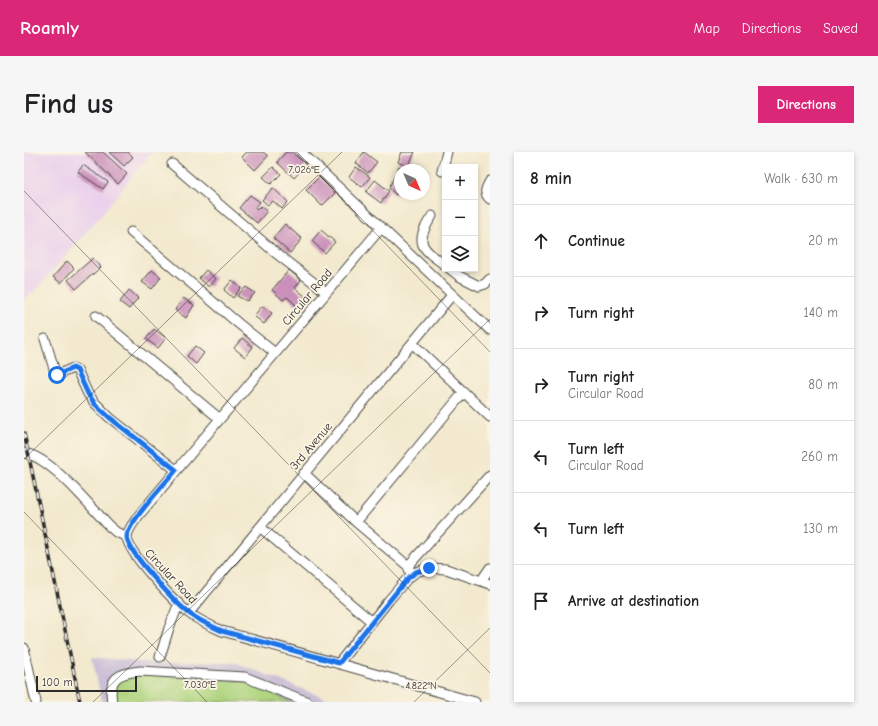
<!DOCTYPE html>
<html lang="en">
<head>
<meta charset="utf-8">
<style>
	:root { --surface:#fff; --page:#f6f6f6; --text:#202124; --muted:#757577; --line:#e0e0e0; --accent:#db2777 }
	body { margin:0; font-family:"Comic Neue",sans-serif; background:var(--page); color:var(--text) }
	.controls { position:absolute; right:12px; top:12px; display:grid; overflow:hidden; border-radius:0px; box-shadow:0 2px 6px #0003 }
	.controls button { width:36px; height:36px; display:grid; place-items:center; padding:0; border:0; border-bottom:1px solid var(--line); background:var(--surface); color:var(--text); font:20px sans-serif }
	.compass { position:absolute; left:370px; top:12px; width:36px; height:36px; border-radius:50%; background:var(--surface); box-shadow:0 2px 6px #0003; rotate:136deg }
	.scale { position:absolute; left:12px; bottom:10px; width:101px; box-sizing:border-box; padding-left:4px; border:2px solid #2b2b2b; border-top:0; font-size:11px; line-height:14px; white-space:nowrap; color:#2b2b2b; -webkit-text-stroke:3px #fcf5e5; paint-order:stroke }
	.stop { position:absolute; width:12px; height:12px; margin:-9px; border:3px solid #1a73e8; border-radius:50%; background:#fff }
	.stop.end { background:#1a73e8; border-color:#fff; box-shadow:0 1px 4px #0008 }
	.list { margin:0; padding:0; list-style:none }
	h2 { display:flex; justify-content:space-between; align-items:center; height:52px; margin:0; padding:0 16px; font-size:17px }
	h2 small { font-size:13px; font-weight:400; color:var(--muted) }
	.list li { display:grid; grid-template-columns:26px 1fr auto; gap:12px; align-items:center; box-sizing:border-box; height:72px; padding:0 16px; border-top:1px solid var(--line) }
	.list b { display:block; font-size:15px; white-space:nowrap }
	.list p { margin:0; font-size:13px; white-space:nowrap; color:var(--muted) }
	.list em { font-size:13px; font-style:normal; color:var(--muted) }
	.icon { flex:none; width:22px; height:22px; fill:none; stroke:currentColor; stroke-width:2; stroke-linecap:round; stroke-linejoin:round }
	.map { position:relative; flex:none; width:466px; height:550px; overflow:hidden; border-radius:0px }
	header { display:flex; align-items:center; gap:24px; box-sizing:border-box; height:56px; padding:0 20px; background:var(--accent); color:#fff }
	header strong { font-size:19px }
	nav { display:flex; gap:22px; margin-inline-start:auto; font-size:14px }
	.intro { display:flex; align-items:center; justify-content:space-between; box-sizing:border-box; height:96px; padding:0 24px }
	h1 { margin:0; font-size:28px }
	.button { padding:10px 18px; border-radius:0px; background:var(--accent); color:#fff; font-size:14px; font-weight:700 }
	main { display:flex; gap:24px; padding:0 24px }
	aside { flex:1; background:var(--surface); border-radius:0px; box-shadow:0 2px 6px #0003 }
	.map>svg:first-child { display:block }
	.built { fill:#ead1ec }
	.industrial { fill:#cabfd6 }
	.green { fill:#afd47e; stroke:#6d8054 }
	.building { fill:#ca90bb }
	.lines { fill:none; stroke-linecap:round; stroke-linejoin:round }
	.minor-casing { stroke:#494843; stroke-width:11 }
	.minor { stroke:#fff; stroke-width:9 }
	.rail-casing { stroke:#2b2b2b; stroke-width:3.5 }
	.rail { stroke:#fcf5e5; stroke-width:2; stroke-dasharray:6; stroke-linecap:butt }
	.route { stroke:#1a73e8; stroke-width:5 }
	.ticks { fill:none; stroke:#2b2b2b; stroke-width:1; stroke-opacity:0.45 }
	.labels { text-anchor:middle; stroke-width:3.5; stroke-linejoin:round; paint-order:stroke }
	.street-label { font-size:12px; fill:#2b2b2b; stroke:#fcf5e5 }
	.ticks-label { font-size:10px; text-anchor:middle; fill:#2b2b2b; stroke:#fcf5e5; stroke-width:3.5; stroke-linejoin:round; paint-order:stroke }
</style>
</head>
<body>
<header>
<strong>Roamly</strong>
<nav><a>Map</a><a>Directions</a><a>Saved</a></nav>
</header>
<div class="intro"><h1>Find us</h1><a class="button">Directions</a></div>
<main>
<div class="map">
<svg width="466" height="550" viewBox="0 0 466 550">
	<rect width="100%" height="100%" fill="#fcf5e5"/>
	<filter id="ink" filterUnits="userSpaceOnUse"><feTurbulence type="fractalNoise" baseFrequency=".025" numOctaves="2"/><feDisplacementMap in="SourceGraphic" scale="8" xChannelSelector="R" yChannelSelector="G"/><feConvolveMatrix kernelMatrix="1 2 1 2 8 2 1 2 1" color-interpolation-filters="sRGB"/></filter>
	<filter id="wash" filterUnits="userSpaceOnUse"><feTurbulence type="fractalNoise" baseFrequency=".012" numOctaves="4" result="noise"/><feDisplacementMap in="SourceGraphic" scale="16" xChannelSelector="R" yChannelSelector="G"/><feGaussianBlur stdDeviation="0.9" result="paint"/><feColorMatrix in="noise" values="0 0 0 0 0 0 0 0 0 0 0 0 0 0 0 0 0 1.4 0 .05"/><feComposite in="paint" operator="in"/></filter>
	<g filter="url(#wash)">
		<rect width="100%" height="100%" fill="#f2e9ce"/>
		<path class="built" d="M0,0H128L75,65L20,129L0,148Z"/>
		<path class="industrial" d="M68,505L125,511L210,510L311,550H78Z"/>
		<path class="green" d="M113,522L218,529L268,550H91L90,538L95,528Z"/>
		<g id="blocks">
			<path class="building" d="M61,0H79L103,22L94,32Z
				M85,0H104L109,5L100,14Z
				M223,0H239L244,4L231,18L218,5Z
				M262,0H268L282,13L270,26L253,10Z
				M340,0L353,10L344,21L332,11Z
				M378,0H391L384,15L374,10Z
				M59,13L84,30L79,37L54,20Z
				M375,14L383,18H376V32L372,43L365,36Z
				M249,15L257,22L247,32L239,25Z
				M332,15L346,25L338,35L325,25Z
				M295,25L311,41L298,54L282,38Z
				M351,28L365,39L357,51L342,40Z
				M249,36L264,50L258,57L249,49L244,53L238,48Z
				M226,43L236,50L231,56L233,58L237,54L243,59L233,71L215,56Z
				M261,72L278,87L266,101L249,86Z
				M297,78L311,90L301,101L288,89Z
				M69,106L77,115L52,137L44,128Z
				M43,109L50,116L37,131L29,125Z
				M128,118L137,125L128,137L118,130Z
				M182,118L192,127L185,135L175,126Z
				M265,118L277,128L271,136L281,144L273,154L263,145L259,148L248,138Z
				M208,128L217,136L209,146L200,138Z
				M222,135L231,141L223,149L213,144Z
				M105,138L114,146L105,157L96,150Z
				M159,146L170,153L162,166L151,158Z
				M238,154L248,161L240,172L230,164Z
				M130,177L142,186L134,196L122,187Z
				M218,186L229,195L221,205L210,196Z
				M171,194L180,201L172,212L163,204Z"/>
		</g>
	</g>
	<g filter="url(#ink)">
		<use href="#blocks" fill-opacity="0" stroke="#494843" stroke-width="1"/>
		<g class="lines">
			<defs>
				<path id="minor" d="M277,0L466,178
					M148,12L253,102L302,140
					M418,19L423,0
					M466,29C462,36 459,41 466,47
					M408,64C390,91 397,96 421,113
					M357,76L115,363C111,369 104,377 103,384C102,400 153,452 166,462C176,469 187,474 198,479L451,550
					M107,80L215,172L251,201
					M426,117L435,124L455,134L461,132L466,127
					M72,164L196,267
					M21,187L31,220L33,223L49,216L53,218L64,242L71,251L85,265L152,318
					M389,192L466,265
					M0,301C27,305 66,354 85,374L92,380L103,385
					M280,321L332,370L384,414L387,423
					M332,370L440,240
					M236,375L348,470
					M384,414L466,323
					M457,429L466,416
					M165,461L428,143
					M0,496L12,550
					M136,505L145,476L155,451
					M315,511L365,448L383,427L392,420L405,416L422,417L466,432
					M88,550C84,526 94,521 116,519L221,525L284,550"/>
			</defs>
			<use href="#minor" class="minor-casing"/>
			<use href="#minor" class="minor"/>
			<defs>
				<path id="rail" d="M0,281L56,550"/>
			</defs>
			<use href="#rail" class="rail-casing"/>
			<use href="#rail" class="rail"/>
		</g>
	</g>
	<g class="lines" filter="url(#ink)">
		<path class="route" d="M33,223L49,216L53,218L64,242L71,252L85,265L152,318C142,331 105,369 103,384C102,399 153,452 166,462C176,469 187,474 198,479L315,511L383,427L392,420L405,416"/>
	</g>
	<path class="ticks" d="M273,0L466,200M0,39L466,521M0,307L318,0M0,360L183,550M69,550L466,167M390,550L466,476"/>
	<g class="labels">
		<g class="street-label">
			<text transform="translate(283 145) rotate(-50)" y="4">Circular Road</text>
			<text transform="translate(287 294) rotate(-50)" y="4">3rd Avenue</text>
			<text transform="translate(147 424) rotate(47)" y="4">Circular Road</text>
		</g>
	</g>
	<g class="ticks-label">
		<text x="280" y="21">7.026°E</text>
		<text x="176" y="536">7.030°E</text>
		<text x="397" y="537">4.822°N</text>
	</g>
</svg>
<div class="controls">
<button>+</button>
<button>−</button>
<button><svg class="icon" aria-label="layers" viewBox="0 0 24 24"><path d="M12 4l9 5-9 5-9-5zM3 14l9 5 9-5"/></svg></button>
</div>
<svg class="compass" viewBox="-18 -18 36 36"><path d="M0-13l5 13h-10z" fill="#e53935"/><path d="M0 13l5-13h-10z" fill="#757577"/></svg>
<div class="scale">100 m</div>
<div class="stop" style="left:33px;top:223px"></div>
<div class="stop end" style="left:405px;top:416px"></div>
</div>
<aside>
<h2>8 min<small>Walk · 630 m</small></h2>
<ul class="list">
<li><svg class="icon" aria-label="ahead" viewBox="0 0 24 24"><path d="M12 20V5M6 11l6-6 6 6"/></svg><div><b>Continue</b></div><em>20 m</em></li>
<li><svg class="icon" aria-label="right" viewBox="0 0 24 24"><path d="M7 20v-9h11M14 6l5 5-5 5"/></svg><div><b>Turn right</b></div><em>140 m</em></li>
<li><svg class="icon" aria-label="right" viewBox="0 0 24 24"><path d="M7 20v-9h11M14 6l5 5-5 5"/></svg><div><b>Turn right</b><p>Circular Road</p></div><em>80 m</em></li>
<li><svg class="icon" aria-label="left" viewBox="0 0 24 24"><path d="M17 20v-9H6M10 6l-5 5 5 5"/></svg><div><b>Turn left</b><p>Circular Road</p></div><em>260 m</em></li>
<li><svg class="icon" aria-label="left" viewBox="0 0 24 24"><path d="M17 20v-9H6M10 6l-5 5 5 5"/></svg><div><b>Turn left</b></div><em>130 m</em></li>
<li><svg class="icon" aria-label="arrive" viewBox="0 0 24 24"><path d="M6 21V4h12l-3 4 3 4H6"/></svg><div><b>Arrive at destination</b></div></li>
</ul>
</aside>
</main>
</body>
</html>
